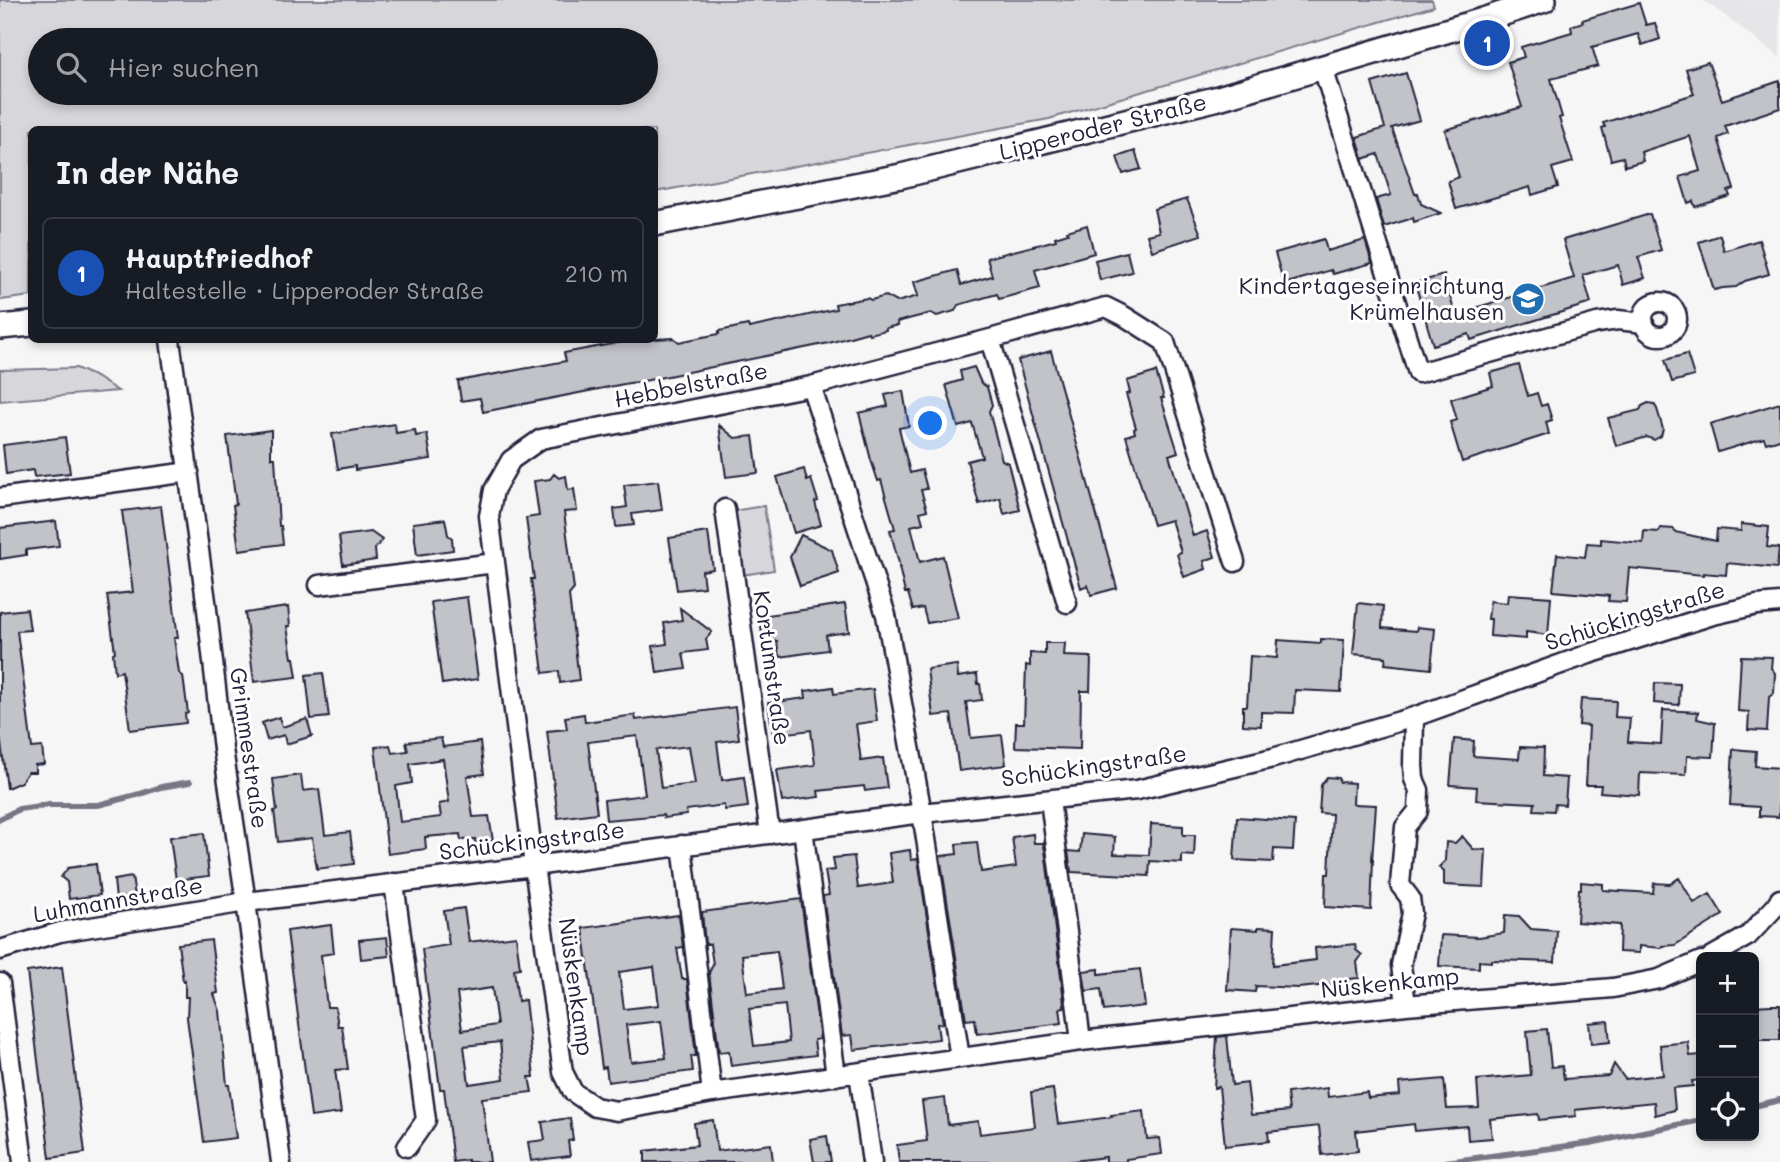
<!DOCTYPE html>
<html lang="de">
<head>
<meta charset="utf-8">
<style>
	:root { --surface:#171b24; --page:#242831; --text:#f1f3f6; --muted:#9ea1a6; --line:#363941; --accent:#0f766e }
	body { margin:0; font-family:Mali,sans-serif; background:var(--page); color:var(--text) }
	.controls { position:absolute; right:21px; bottom:21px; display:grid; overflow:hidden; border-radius:10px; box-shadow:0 4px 10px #0003 }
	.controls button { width:63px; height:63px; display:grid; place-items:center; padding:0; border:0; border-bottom:2px solid var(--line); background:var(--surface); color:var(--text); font:35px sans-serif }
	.you { position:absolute; left:931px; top:424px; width:24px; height:24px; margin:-18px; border:5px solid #fff; border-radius:50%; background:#1a73e8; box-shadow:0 0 0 10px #1a73e833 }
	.badge { display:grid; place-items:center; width:46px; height:46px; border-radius:50%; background:var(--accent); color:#fff; font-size:23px; font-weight:700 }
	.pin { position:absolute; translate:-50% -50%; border:4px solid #fff; box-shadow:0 2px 7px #0006 }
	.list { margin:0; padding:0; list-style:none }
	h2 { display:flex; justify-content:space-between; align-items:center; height:91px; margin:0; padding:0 28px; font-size:30px }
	h2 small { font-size:23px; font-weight:400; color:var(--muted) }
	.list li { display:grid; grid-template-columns:46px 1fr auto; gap:21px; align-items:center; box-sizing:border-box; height:112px; margin:0 14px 14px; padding:0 14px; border:2px solid var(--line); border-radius:10px }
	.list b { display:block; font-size:26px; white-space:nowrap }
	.list p { margin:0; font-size:23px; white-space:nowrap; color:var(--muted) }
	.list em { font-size:23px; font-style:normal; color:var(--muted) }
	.icon { flex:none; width:38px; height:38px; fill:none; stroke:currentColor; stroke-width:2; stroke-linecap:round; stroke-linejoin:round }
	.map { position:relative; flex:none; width:1780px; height:1162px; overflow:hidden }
	.search { position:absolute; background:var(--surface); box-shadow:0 4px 10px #0003; left:28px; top:28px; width:630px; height:77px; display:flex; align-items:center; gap:18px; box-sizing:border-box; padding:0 24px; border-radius:38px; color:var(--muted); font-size:26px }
	.panel { position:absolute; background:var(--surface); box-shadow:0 4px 10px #0003; left:28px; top:126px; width:630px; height:217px; border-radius:10px }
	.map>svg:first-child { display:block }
	.built { fill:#e6e6e9 }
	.green { fill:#d7d7db; stroke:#7c7c8b; stroke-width:2; fill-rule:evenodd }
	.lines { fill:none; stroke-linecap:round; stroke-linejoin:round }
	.stream { stroke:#767685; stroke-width:6 }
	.building { fill:#c2c2c9; stroke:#22223b; stroke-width:2; fill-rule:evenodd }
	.street-casing { stroke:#22223b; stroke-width:23 }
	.secondary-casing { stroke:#22223b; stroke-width:28 }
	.street { stroke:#fff; stroke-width:18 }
	.secondary { stroke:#fff; stroke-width:23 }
	.labels { text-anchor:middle; stroke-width:6; stroke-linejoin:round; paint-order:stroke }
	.street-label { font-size:23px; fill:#22223b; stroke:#fff }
	.poi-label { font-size:23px; fill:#22223b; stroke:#fff; text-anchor:end }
</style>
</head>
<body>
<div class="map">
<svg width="1780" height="1162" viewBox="0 0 1780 1162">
	<rect width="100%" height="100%" fill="#f6f6f7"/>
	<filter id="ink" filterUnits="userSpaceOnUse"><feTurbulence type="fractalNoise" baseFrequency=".0143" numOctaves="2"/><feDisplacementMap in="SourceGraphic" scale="14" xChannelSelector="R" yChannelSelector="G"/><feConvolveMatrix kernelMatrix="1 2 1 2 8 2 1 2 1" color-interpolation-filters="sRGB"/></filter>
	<g filter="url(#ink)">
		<path class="built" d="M1703,0H1780V58L1732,21Z"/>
		<path class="green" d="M0,0H1432L1434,6L1049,119L655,192L654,130H32L31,296L0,300ZM646,40V93H40V40Z
			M76,368L96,377L118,391L0,401V370Z
			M764,506L774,570L742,575L732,511Z"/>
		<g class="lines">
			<path class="stream" d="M0,819L19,809L47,805H98L140,794L161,787L190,782
				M1754,1106L1780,1100
				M1446,1162L1590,1143L1701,1120"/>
		</g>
		<path class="building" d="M1639,3L1646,25L1655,23L1660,39L1642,45L1638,34L1592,47L1598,66L1551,79L1562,117L1559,118L1573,162L1552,168L1558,187L1532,195L1530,187L1456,209L1448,181L1459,177L1445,130L1522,107L1508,62L1524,57L1521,47L1572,32L1571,26L1583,22L1582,20Z
			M1708,62L1722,100L1780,81V108L1725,126L1728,134L1718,138L1734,189L1728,191L1730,196L1695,207L1693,201L1688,203L1680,177L1700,171L1690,136L1641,152L1643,161L1625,166L1623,157L1611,160L1602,128L1605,127L1603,123L1694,94L1686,69Z
			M1406,73L1420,120L1392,128L1415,194L1418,193L1421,204L1441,213L1414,222L1413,218L1384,227L1376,199L1391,195L1378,154L1363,159L1357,137L1385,128L1372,83Z
			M1135,151L1141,169L1123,174L1117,157Z
			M1187,199L1201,235L1152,251L1147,235L1159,232L1154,209Z
			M1650,214L1661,250L1638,257L1645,278L1623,285L1618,265L1583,275L1591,303L1471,340L1469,334L1433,345L1415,283L1444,275L1455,314L1574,278L1563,240Z
			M1087,225L1094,253L1035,270L1040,288L999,299L997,294L958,305L955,311L937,316L931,313L897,322L898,325L886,328V330L869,334L868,332L829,343L639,382L629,383L483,412L480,398L461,401L458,381L566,361L564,353L633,340L674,338L679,342L703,337L719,334V331L748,325L749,328L836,309L835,304L867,298L871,300L886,296L897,302L918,296L914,282L957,270L961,285L992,276L987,258L1056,240L1055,237L1068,233L1067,231Z
			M1720,235L1724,251L1759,240L1769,274L1745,281L1736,287L1723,288L1714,290L1699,242Z
			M1324,239L1327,251L1365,240L1372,263L1333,274L1331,270L1284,284L1275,253Z
			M1127,252L1132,272L1100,280L1095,260Z
			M1051,351L1117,588L1091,595L1088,585L1081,588L1018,360Z
			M1687,354L1694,376L1672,382L1665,360Z
			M1519,365L1528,396L1537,393L1541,406L1547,404L1552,420L1546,422L1549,434L1462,462L1450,422L1457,420L1451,399L1493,386L1490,373Z
			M974,367L981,383L987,387L992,405L989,411L1002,460L1008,463L1020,510L1004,514L1000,498L979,504L967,461L982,457L972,423L958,427L946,385L962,380L960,371Z
			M1156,372L1164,398H1161L1178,452L1169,455L1193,536L1207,531L1215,557L1204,561L1206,569L1184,577L1177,554L1181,552L1171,520L1153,525L1126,436L1135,433L1134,429L1136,428L1126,394L1130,393L1127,381Z
			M903,391L909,426L899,428L910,473L922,470L927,489L921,490L927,510L920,512L923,523L911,526L920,562L943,556L958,618L927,623L923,608L913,610L908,593H905L899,567H900L890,530L895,529L881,480L878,481L871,460L859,413L888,406L885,395Z
			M1648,403L1654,404L1657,409L1663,429L1661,436L1654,440L1647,437L1616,446L1608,418L1640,410L1642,406Z
			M1780,403V439L1766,443L1764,438L1718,452L1710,424Z
			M395,424L396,433L415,430L416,436L427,434L431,459L355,470V466L338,469L332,434Z
			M719,425L735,438L753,436L758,473L726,477Z
			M271,430V458H275L279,526H281L283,544L239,550L233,505L236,504L227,436Z
			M65,437L70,473L34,477L33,470L6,474L3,445Z
			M804,469L807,481L811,479L818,501L815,502L821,525L794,533L777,477Z
			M554,474L559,478L566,476L568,490L574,489L577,511L564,512L574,589L569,595L579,680L560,683L559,671L543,673L531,579H534L526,518L539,516L534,481L550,479Z
			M658,481L662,510L632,514L634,525L616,527L614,509L627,507L624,485Z
			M161,506L178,638H174L179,673L183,676L188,713L185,714L186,723L130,730L122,671L115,673L113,653L115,652L107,595L133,592L122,511Z
			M445,519L448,535L452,538L453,550L417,555L413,523Z
			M56,521L59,546L26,550V555L0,559V528Z
			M1741,524L1769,527L1767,547L1779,548L1777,568L1727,563L1726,575L1703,573V575L1629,568L1626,602L1608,601L1609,596L1553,591L1557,554L1585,557L1587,543L1601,544V539L1643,543L1644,531L1659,532L1660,528L1674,529L1675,532L1716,541L1717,529L1741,531Z
			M371,532L382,540L375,549L376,560L343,565L339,536Z
			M708,532L713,569L702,571L704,587L677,590L669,538Z
			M801,535L832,550L839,573L800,586L790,557Z
			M1508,594L1551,597L1548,635L1526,632V639L1490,636L1491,619H1488L1490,601L1507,603Z
			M467,597L478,679L442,684L431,602Z
			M1358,603L1383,606L1382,628L1416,631L1417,627L1435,629L1431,669L1385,664L1386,657L1353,654Z
			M845,604L849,632L826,635L828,650L779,657L777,641L772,642L771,634L762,635L760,616Z
			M288,607L290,626H287L292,658H294L297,677L254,682L245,613Z
			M680,608L712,632L706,639L708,650L683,653L686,669L657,673L653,646L667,644L664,623L682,620Z
			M27,609L30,630L17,631L32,748L42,747L44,764L35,765V772H28L21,782L7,788L0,736V612Z
			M1321,639L1344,640L1341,692L1295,690L1294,713L1261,712V726L1243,725V706H1247L1250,656L1277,658L1278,640L1321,643Z
			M1045,643H1065L1064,656L1091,657L1090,691H1081L1080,749L1015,747L1016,723H1024L1026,665L1030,666V653L1045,654Z
			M1741,656L1772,657L1771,668L1775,673L1774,693L1769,697L1767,731L1748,730L1749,712L1738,711Z
			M957,665L958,677L977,674L978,684H980L982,700L966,702L971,738L1002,735L1006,765L959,771L951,714L933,716L927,669Z
			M323,673L329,717L311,719L306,675Z
			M1655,683L1680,684L1679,705L1654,703Z
			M833,687L834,694L873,689L877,721L856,724L861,761L883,758L887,788L865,791L864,786L818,791L819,797L782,802L777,770L815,765L811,730L773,735L768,703L806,698L805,691Z
			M1581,699L1616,701L1615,717L1630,718L1628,742L1661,744L1663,710L1698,712L1697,719L1715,723L1713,757L1687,756L1686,775L1640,773L1639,795L1600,792L1601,785H1586L1589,726L1579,725Z
			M735,707L739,739L717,742L722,780L744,777L748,807L725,810L724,805L686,810L687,815L664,818L663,815L606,820L604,800L645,795L637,736L588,742L597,813L558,818L547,731L567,729L565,717L584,714L585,722L635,715L636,720ZM689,746L695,784L661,788L656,750Z
			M279,717L282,727L307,719L312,736L286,744L284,735L267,740L262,723Z
			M441,738L443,747L480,742L484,774L467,776L473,817L489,816L493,841L475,843V839L461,840L460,834L425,837L426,849L388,854L375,747L390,745L392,753L408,751L406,742ZM443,759L449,802L439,804L441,817L400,822L396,786L412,783L410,764Z
			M1454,739L1474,741L1473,756L1519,759L1520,747L1544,748L1543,776L1567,778L1565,805L1555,804L1554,811L1534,810L1535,803L1476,800L1477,787L1450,785Z
			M1733,749L1756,751L1755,766L1780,768L1779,817L1759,816V807L1730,805Z
			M301,775L303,791L319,789L325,835L350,832L354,864L317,869L312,838L278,842L274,811L277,810L273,779Z
			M1327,777L1338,778L1340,782L1354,783L1353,804L1376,805L1372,860H1373L1371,910L1325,907L1326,874H1329L1332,814L1319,813L1321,785Z
			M1237,817L1295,821L1293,850L1274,849L1273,862L1234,860Z
			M1151,824L1183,826V835H1195L1194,856L1182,855V863L1150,861L1149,876L1071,872L1068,851L1080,852L1082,834L1115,837L1114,854L1149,855Z
			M204,833L209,876L176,880L170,837Z
			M1033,834L1034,843H1043L1045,850L1063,993L1064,1007L1060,1008L1062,1023L977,1034L975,1019L966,1020L940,856L957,854L956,844L977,842L981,872L1016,867L1012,837Z
			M1462,836L1473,849L1486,850L1484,887L1444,885V872L1439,867L1445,861L1446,842L1455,843Z
			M910,850L911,860L918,859L943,1023L937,1024L939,1039L854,1050L852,1035L842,1036L823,896L829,895L825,871L835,870L833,858L854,856L858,888L893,883L889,853Z
			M96,864L100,895L69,899L67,882L61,877L68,868Z
			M132,877L135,896L116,899L114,880Z
			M1679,878L1694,903L1710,894L1723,915L1675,945L1662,946V948L1639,946V953L1619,952L1620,925L1577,922L1579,889H1581V882L1603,884V890L1653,893L1654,883L1670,884Z
			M801,899L820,1039L814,1040L816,1055L731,1066L729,1051L719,1052L709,973L713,964L710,944H705L702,912ZM777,951L782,989L747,993L742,955ZM785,1005L789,1042L754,1046L749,1009Z
			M464,908L469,942L516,936L520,968L514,969L518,1001L525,1000L534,1077H529L532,1092L482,1098L490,1162H468V1160L453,1162L444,1089H440L422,949L449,945L444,911ZM492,988L497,1025L462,1030L457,993ZM500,1042L504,1079L469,1084L464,1046Z
			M679,915L683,947L677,948L682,979H687L696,1056H691L693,1071L608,1082L606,1067L602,1068L583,928ZM654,967L659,1005L624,1009L619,972ZM661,1021L666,1058L631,1062L626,1025Z
			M1505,915L1519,916L1531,929L1557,931L1555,962L1492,960V962L1479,961V968L1439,966L1441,935L1479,937L1504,933Z
			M331,925L334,953L321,955L327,1007H335L338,1026H342L348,1069L335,1070L341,1113L311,1117L287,931Z
			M1258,927L1275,928L1273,965L1316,960L1315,948L1355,944L1356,950L1362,955L1357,962L1359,978L1349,979V983L1298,988L1256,986L1255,992L1227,990L1231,928L1258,930Z
			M387,937L389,956L361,959L359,940Z
			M211,940L218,993L214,994L220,1011L227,1085H229L236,1138L204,1142L187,1018L188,997H185V980L183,981L178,944Z
			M62,967L85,1153L50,1158L27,972Z
			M1099,969V974L1140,969L1145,1006L1104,1011L1101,989L1086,991L1083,971Z
			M1771,1005H1780V1040H1754V1006Z
			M1608,1021L1610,1042L1591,1044L1589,1023Z
			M1547,1029L1551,1067L1562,1066L1564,1079L1609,1076L1614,1064L1625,1079L1663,1075L1660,1045L1688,1042L1690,1056L1701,1055V1080L1692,1081L1693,1086L1673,1088L1675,1110L1655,1115L1654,1102L1575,1110L1576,1116L1539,1120L1538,1114L1490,1119L1492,1138L1468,1140L1467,1126L1415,1131L1414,1124L1356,1131L1358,1151L1322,1155L1319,1126L1268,1132L1269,1141L1225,1146L1219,1087L1214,1088L1217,1037L1227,1036L1232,1085L1247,1083L1251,1115L1289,1111L1287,1093L1327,1088L1328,1097L1367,1092L1368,1098L1400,1095L1399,1083L1444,1079L1447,1109L1479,1108L1477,1080L1531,1075L1527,1031Z
			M1053,1089L1058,1124L1112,1117L1111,1115L1144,1111L1147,1139L1160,1138L1162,1154L1126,1159V1162H1106V1157L1065,1162H899L897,1145L927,1141L922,1101L945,1098L948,1125L978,1121L980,1134L1035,1127L1031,1092Z
			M570,1118L573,1140L568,1141L570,1156L531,1161L528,1142L545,1140L542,1122Z
			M713,1120L717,1151L771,1144L773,1162H645V1151L697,1145L694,1123Z
			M827,1136L831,1162H814L810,1139Z"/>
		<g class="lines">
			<defs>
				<path id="street" d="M1323,68L1418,373L1597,323L1618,320L1644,323
					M1643 319a17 17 0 1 1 34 0a17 17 0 1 1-34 0Z
					M990,339L1067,603
					M170,340L206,601L223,749L246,902L281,1162
					M811,386L886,615L922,813L960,1058
					M0,498L189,472
					M725,509L770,834
					M1235,562L1165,342L1124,316L1106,307L990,339L811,386L541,439L511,460L494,490L489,516L534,866L563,1072L573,1092L595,1107L617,1111L712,1093L1081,1041L1406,1005L1613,988L1659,979L1701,961
					M319,585L495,563
					M1050,800L1081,1041
					M803,829L836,1076
					M682,845L712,1093
					M394,883L426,1120L407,1147
					M0,950L60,932L246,902L534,866L922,813L1137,790L1273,758L1414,717L1589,654L1713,615L1757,605L1780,603
					M1711,957L1748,936L1777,905L1780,899
					M0,983L23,1162
					M1406,1005L1401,965L1412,913L1410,898L1400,885L1405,827L1418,811L1419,790L1414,779L1413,766L1414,717
					M859,1073L872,1162"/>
				<path id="secondary" d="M654,224L901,176L1215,99L1483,20L1544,0
					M0,327L32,324"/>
			</defs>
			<use href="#street" class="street-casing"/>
			<use href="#secondary" class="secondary-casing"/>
			<use href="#street" class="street"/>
			<use href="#secondary" class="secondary"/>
		</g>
	</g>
	<defs>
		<symbol id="school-disc" viewBox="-11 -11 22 22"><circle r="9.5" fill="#1f6fb2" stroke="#fff"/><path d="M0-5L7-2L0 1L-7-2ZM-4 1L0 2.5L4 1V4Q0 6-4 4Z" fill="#fff"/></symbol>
	</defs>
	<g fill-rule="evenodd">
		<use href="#school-disc" x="1509" y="280" width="38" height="38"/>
	</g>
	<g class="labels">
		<g class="street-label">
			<text transform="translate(1103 127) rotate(-14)" y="8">Lipperoder Straße</text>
			<text transform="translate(691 385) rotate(-11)" y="8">Hebbelstraße</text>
			<text transform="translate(1635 616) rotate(-17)" y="8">Schückingstraße</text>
			<text transform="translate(772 668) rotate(82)" y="8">Kortumstraße</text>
			<text transform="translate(249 748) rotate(82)" y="8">Grimmestraße</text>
			<text transform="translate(1094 766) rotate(-8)" y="8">Schückingstraße</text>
			<text transform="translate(532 841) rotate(-7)" y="8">Schückingstraße</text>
			<text transform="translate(118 900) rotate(-10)" y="8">Luhmannstraße</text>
			<text transform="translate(1390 983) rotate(-6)" y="8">Nüskenkamp</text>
			<text transform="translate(576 987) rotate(82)" y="8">Nüskenkamp</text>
		</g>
		<g class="poi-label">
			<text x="1504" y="294">Kindertageseinrichtung<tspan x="1504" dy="26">Krümelhausen</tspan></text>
		</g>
	</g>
</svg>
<div class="controls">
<button>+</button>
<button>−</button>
<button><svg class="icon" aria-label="locate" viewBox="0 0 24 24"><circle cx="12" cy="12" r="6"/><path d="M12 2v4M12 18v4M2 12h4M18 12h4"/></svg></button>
</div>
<div class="you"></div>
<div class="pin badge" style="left:1487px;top:43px;background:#1a4fb4">1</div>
<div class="search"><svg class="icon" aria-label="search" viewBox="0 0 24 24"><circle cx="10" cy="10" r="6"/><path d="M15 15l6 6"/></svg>Hier suchen</div>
<section class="panel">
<h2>In der Nähe<small></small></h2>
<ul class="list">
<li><span class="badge" style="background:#1a4fb4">1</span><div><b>Hauptfriedhof</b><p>Haltestelle · Lipperoder Straße</p></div><em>210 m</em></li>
</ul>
</section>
</div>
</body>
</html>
